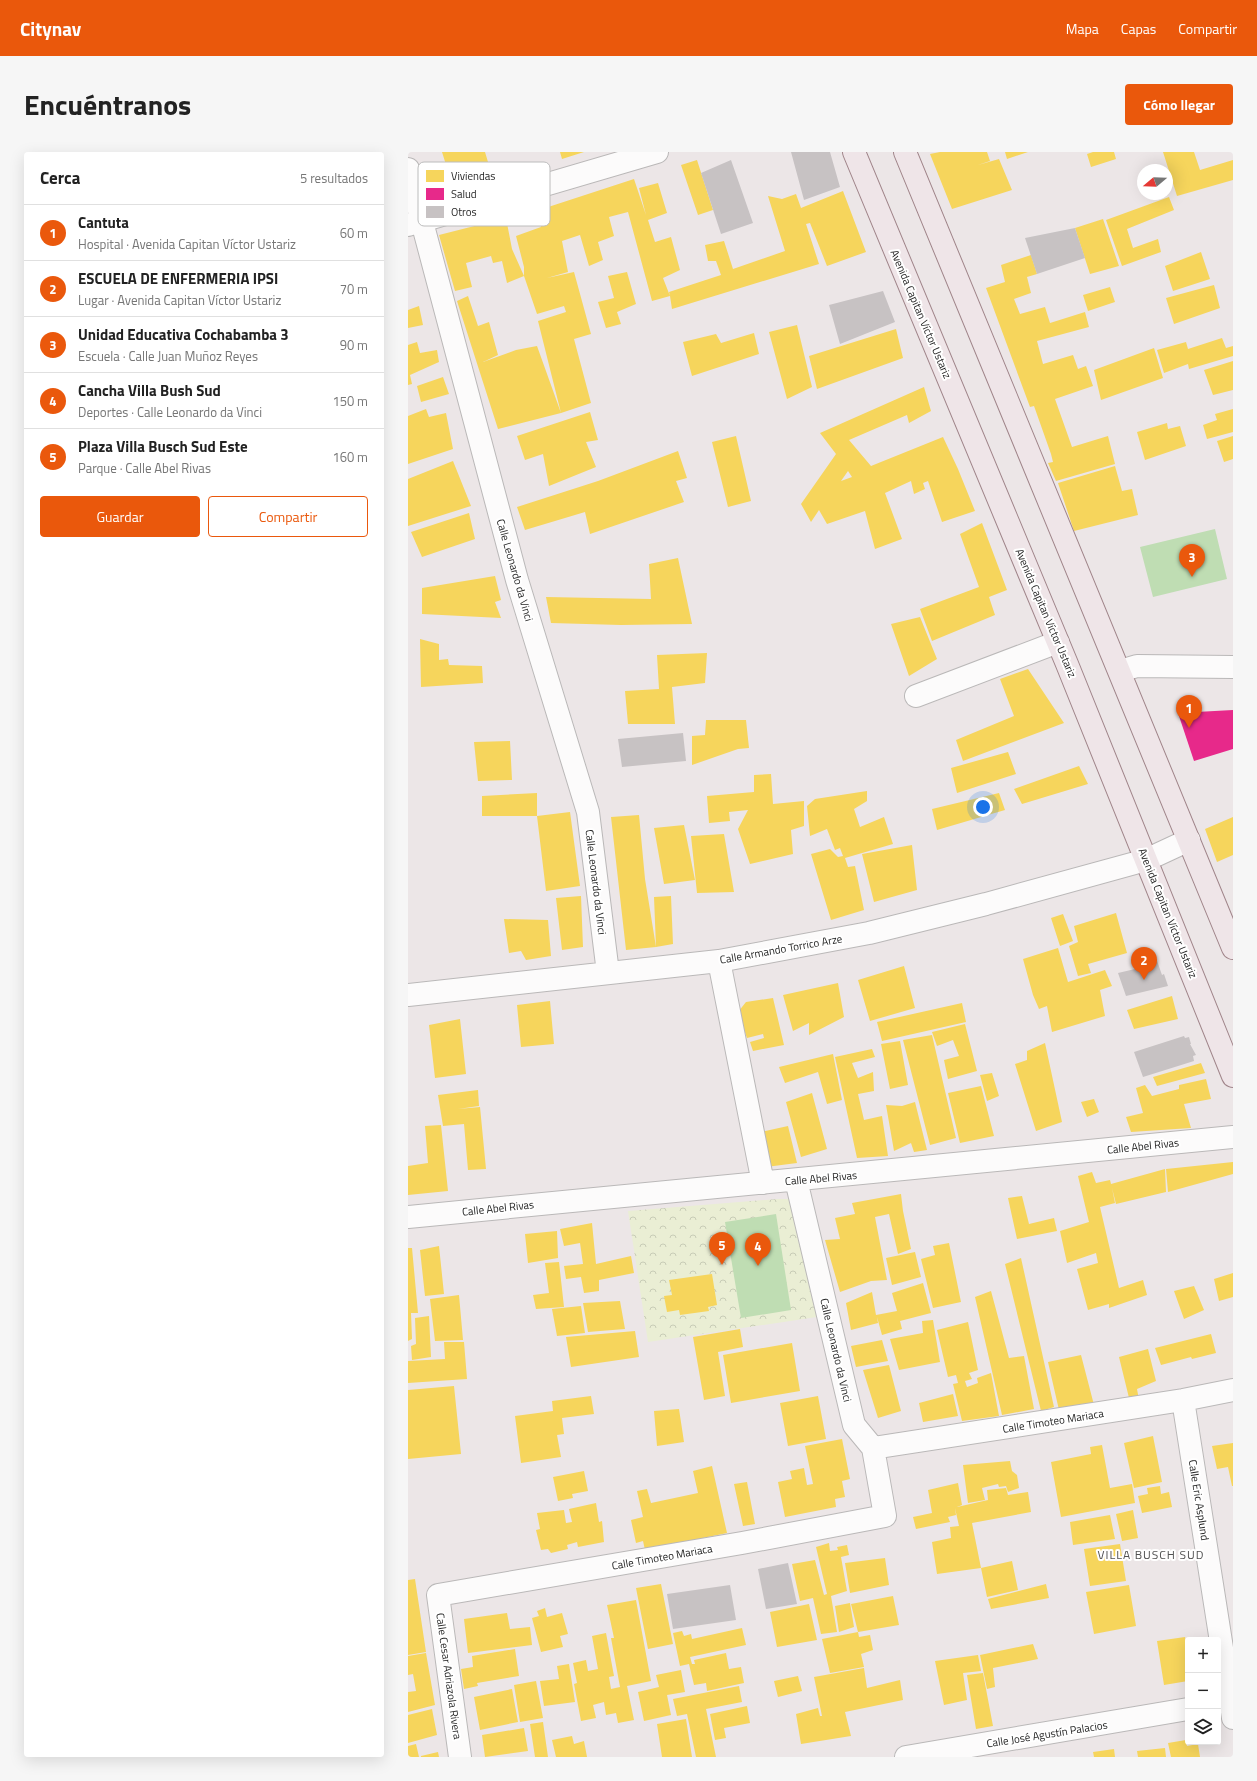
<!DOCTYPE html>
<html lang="es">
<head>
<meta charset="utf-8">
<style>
	:root { --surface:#fff; --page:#f6f6f6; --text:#222; --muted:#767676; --line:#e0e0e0; --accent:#ea580c }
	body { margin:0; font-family:"Titillium Web",sans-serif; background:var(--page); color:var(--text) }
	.controls { position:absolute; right:12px; bottom:12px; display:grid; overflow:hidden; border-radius:4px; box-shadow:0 4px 16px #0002 }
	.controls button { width:36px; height:36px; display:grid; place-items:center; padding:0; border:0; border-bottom:1px solid var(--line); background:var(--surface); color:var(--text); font:20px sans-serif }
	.compass { position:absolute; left:729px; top:12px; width:36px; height:36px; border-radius:50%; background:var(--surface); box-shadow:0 4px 16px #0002; rotate:251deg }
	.you { position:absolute; left:575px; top:655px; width:14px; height:14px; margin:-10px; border:3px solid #fff; border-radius:50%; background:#1a73e8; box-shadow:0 0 0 6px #1a73e833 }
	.badge { display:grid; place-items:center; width:26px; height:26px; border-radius:50%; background:var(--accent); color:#fff; font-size:13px; font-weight:700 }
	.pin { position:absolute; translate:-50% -33px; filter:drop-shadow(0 1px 2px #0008) }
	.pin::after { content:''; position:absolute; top:21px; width:14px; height:12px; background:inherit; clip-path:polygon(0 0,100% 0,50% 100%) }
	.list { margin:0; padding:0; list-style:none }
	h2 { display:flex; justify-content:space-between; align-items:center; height:52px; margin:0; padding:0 16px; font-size:17px }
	h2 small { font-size:13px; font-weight:400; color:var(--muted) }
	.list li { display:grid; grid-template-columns:26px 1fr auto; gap:12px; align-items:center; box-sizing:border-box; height:56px; padding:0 16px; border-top:1px solid var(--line) }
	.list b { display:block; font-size:15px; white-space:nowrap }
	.list p { margin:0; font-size:13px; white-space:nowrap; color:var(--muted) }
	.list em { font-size:13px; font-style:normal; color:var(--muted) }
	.actions { display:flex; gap:8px; padding:12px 16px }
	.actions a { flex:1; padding:9px 0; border:1px solid var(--accent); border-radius:4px; text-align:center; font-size:14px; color:var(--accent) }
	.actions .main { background:var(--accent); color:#fff }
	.icon { flex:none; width:22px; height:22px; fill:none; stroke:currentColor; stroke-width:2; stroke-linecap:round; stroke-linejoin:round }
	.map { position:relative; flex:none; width:825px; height:1605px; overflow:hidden; border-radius:4px }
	header { display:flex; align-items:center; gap:24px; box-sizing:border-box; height:56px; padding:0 20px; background:var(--accent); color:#fff }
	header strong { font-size:19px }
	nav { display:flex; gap:22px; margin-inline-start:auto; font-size:14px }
	.intro { display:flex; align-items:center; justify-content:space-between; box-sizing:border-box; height:96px; padding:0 24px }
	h1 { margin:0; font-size:28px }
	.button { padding:10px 18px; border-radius:4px; background:var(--accent); color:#fff; font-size:14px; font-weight:700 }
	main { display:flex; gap:24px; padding:0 24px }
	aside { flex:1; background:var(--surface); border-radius:4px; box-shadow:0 4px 16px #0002 }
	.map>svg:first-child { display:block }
	.park { fill:url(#park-crowns) }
	.pitch { fill:#bfddb3 }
	.homes { fill:#f6d55c; fill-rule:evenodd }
	.health { fill:#e7298a }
	.building { fill:#c7c2c3 }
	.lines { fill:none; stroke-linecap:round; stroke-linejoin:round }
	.minor-casing { stroke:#bab8b8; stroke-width:24 }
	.major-casing { stroke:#a0858a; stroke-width:24 }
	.minor { stroke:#fcfbfb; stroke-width:22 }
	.major { stroke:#efe5e8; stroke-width:22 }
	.labels { text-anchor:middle; stroke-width:4; stroke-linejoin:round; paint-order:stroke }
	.street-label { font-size:11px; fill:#1e1e1e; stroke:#fff }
	.neighbourhood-label { font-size:12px; letter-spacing:1px; fill:#515151; stroke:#fff }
	.key { fill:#fff; stroke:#bcbcbc; stroke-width:1 }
	.key-label { font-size:11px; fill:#1e1e1e }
</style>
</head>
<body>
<header>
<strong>Citynav</strong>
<nav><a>Mapa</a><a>Capas</a><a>Compartir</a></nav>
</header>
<div class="intro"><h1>Encuéntranos</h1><a class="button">Cómo llegar</a></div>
<main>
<aside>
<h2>Cerca<small>5 resultados</small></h2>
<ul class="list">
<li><span class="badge">1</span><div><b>Cantuta</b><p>Hospital · Avenida Capitan Víctor Ustariz</p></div><em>60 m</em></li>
<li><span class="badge">2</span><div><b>ESCUELA DE ENFERMERIA IPSI</b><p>Lugar · Avenida Capitan Víctor Ustariz</p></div><em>70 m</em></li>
<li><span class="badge">3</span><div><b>Unidad Educativa Cochabamba 3</b><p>Escuela · Calle Juan Muñoz Reyes</p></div><em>90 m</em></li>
<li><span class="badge">4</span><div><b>Cancha Villa Bush Sud</b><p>Deportes · Calle Leonardo da Vinci</p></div><em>150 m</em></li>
<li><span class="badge">5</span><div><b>Plaza Villa Busch Sud Este</b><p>Parque · Calle Abel Rivas</p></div><em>160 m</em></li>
</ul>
<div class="actions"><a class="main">Guardar</a><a>Compartir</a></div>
</aside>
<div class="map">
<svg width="825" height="1605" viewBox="0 0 825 1605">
	<defs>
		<pattern id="park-crowns" width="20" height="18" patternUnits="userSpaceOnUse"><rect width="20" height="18" fill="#eaeed4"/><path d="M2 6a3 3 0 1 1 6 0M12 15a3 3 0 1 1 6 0" fill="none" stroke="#c8ccb6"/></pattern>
	</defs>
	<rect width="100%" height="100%" fill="#ece6e7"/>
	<path class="park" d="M370,1047H381L386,1053L389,1061L409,1165L240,1190L220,1059Z"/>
	<path class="pitch" d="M807,377L819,427L745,445L732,395Z
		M368,1062L383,1158L333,1166L317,1070Z"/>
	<path class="homes" d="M34,0H77L83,20L44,32Z
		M152,0H176L154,7Z
		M532,0H579L582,9L570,13L591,7L604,38L544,57L522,2Z
		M597,0H620L599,7Z
		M685,0H706L708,7L683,15L679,2Z
		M755,0H786L792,18L825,8V28L769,44Z
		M289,8L305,58L290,63L273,13Z
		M226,27L238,63L231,36L250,31L259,61L240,68L247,90L263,85L272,118L255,126L262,144L261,140L313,123L308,109H300L297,93L316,89L325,117L377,99L360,44L374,47L388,42L393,56L435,39L458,100L419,114L402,71L398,72L411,112L264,157L262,144L244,149L220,60L201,65L206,84L190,90L195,108L181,114L172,83L154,89L160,120L139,126L166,120L183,182L166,187L183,251L153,261L90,277L49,149L60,144L70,174L81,170L90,203L75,210L108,198L129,194L153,261L130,169L158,160L156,154L129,162L116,124V115L108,84L133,75L128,59Z
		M761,45L766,58L719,77L725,96L750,87L753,100L714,114L698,68Z
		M98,66L104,97L116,124L99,131L94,109L85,111L83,104L58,111L64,135L47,139L31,83Z
		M695,67L711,114L682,122L667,76Z
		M793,100L802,127L765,139L757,114Z
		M623,103L629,122L619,125L623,141L606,147L612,162L637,155L642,171L677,160L681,175L629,189L635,212L665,203L670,217L678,214L685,234L647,247L664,295L700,284L707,312L648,329L640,311L645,310L643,302L626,254L622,255L578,136L597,130L593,113Z
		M219,120L228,152L209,160L213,172L198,176L190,150L206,146L200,124Z
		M806,133L812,156L766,172L758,146Z
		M702,135L707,150L680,159L675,143Z
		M11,154L15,173L0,176V158Z
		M389,173L404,235L379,247L361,180Z
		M488,177L495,206L409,237L401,204Z
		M346,181L351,202L284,224L275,190L308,182L313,191Z
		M814,186L818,196L825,194V204L781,217L780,212L756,221L749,198L778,190L780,197Z
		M9,190L12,201L29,198L31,210L2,223L4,232L0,233V193Z
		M746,196L755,226L693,248L686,218Z
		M825,209V238L805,243L796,218Z
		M35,225L41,242L13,250L9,234Z
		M516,235L523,259L501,271L499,263L441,288L463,314L535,285L550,317L567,359L534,370L520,329L515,331L517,337L506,342L503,329L477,341L494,387L467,397L457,359L419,372L411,358L403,370L393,352L428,302L412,281ZM440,319L444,325L433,329Z
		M18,257L21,265L38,261L45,297L0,312V264Z
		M825,257V280L799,287L795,273L809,268L807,262Z
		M182,260L190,288L178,290L188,315L141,334L135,302L117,308L109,284Z
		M759,271L760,277L772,274L778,294L737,308L729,280Z
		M328,284L343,349L320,355L304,290Z
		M825,284V307L816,310L809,289Z
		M270,299L279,326L268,329L276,350L182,382L177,360L117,378L109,355L190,329Z
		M45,309L63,354L0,374V327Z
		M707,314L714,339L724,337L730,363L666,379L650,331Z
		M61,361L67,387L14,405L3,380Z
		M574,371L599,438L581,445L587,463L524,489L512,457L571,435L552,382Z
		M270,406L284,472L213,473L143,471L138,445L243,447L241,412Z
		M87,424L93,448L87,450L93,466L14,462V436Z
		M512,465L529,507L501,524L483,472Z
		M12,487L31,492V508L40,507L41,513L74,514L75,531L13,535Z
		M299,501L297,531L264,535L267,572H220L217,539L251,537L249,503Z
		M620,517L656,571L555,609L548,588L606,564L592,527Z
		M298,568H338L341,596L330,597L284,613V584L297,583Z
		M102,589L104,628L70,629L66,590Z
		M600,600L608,622L549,641L543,616Z
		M671,614L680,632L614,652L606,637Z
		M363,622L365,652L396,649V674L383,678L385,702L342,712L330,677L340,658L321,660L322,669L301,671L299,644L346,640V623Z
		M459,639V649L446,657L452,675L476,665L485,692L437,706L440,715L447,714L456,758L423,768L403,702L422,697L430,705L435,704L432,696L427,698L419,677L402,684L399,654L407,647Z
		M129,641V664H74V644Z
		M591,641L597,658L529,678L524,657Z
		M162,660L172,734L138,739L129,664Z
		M231,663L237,727L248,795L246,745L263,744L265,792L248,795L218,798L203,665Z
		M825,665V703L809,710L797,677Z
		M276,673L287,728L256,732L246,676Z
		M316,682L326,740L289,741L283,684Z
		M504,693L509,738L466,750L454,702Z
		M173,744L175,795L154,798L148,746Z
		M708,761L719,801L680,812L683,821L670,824L661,794L670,790L666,774Z
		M655,762L665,789L652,794L643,766Z
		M96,767L140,768L143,804L118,808L113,799L101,801Z
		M650,796L660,830L697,818L704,834L692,838L697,864L644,880L639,854L631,857L625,843L615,807Z
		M496,814L507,856L462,869L450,828Z
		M430,831L436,865L401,883V871L385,879L375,843Z
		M764,844L770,867L726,877L719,858Z
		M365,846L376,893L345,899L342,890L356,886L355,882L339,886L330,860L338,850Z
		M142,849L146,892L113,895L109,853Z
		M554,851L558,870L474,889L469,870Z
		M52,867L58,922L27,926L21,873Z
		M557,872L569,919L540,927L536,908L551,904L545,888L529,894L524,880Z
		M524,883L548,986L522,993L495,888Z
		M492,889L500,933L482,937L473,892Z
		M637,891L654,970L628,979L607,912L619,908V899Z
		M464,897L467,905L444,911L450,926L465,920L466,939L450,942L456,968L474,964L480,1004L449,1006L427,905Z
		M425,902L434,948L419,952L410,920L377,931L371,915Z
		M793,911L797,921L749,934L745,925Z
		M584,921L591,944L579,949L572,923Z
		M798,927L803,947L776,952L783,976L723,980L718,965L735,961L728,936L737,933L744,944L771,937V933Z
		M573,934L586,984L552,991L540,941Z
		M70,938L71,954L50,957L72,955L78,1017L60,1018L56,972L35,974L30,943Z
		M404,941L419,997L393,1005L378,950Z
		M686,947L691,960L679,965L673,950Z
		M507,950L519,998L506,1000L503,991L486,999L478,953L494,954Z
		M33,973L40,1039L0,1043V1014L20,1011L17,974Z
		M380,974L389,1011L358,1015L348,981Z
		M825,1010V1022L760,1040L758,1017Z
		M757,1017L758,1040L708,1052L704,1036L707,1051L692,1055L711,1136L735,1128L739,1143L701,1156V1152L680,1158L669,1117L690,1111L688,1101L659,1111L652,1079L681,1070L670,1024L684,1020L688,1031L702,1028L703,1032Z
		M493,1042L495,1059L503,1097L490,1102L481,1062L467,1065L479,1128L463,1129L432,1140L417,1088L432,1087L427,1066L447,1062L444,1051Z
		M614,1044L621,1072L646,1066L649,1079L609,1087L600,1046Z
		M184,1071L188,1112L223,1104L226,1121L191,1128V1139L176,1141L173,1125L158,1127L156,1114L175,1112L172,1091L156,1094L152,1077Z
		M149,1079L150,1106L120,1111L117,1082Z
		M541,1091L553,1150L525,1156L513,1107L527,1103L525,1094Z
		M31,1094L36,1142L17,1144L12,1098Z
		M0,1096H4L10,1161H3L4,1187L0,1189Z
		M507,1100L513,1125L484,1133L478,1106Z
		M613,1106L646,1255L633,1259L597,1112Z
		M151,1110L156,1155L128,1157L125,1143L141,1141L137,1111Z
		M825,1121V1145L811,1149L806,1127Z
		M304,1122L309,1153L300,1155L301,1159L272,1163L271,1158L259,1160L256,1144L264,1143L261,1128Z
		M515,1131L523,1161L492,1169L494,1177L474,1183L469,1165L470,1171L443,1178L438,1151L464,1140L468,1163L489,1159L484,1141Z
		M786,1134L796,1158L776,1167L766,1139Z
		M583,1139L601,1206L616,1204L626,1257L594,1263L567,1145Z
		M51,1143L55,1188L27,1189L22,1147Z
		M212,1149L217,1177L180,1180L175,1151Z
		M173,1154L177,1181L149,1184L144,1157Z
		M21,1164L23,1205L4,1208L3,1194L8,1192L7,1166Z
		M525,1168L532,1210L491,1218L482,1187L515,1181L514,1169Z
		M560,1170L570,1218L561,1221L564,1227L557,1229L559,1235L570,1231L569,1226L583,1221L591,1264L554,1269L545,1232L550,1231L548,1223L540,1225L529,1178Z
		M332,1177L335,1195L310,1200L317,1244L296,1248L285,1185Z
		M227,1179L231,1205L163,1215L158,1185Z
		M803,1182L808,1201L784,1207L783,1205L753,1213L747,1196Z
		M474,1188L480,1209L448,1215L443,1194Z
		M36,1190H56L59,1227L0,1231V1209L37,1207Z
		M384,1191L392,1239L323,1251L315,1203Z
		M740,1197L748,1229L729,1237L731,1248L722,1250L711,1205Z
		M673,1203L686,1253L651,1258L640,1210Z
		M481,1213L493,1259L470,1266L455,1218Z
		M46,1234L53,1302L0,1307V1238Z
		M545,1242L550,1264L515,1270L511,1251Z
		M183,1244L186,1262L154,1266L156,1282L149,1283L153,1305L113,1311L107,1264L145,1259L144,1249Z
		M410,1244L418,1287L380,1294L372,1251Z
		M271,1257L276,1290L249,1294L246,1259Z
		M745,1284L754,1330L726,1336L716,1291Z
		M434,1287L442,1327L434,1329L437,1345L427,1347L428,1355L377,1365L370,1330L384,1327L382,1319L396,1316L399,1333L405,1332L397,1294Z
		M825,1291V1334H824L820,1315L809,1317L804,1294Z
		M694,1293L702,1336L724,1332L727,1351L653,1365L643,1310L683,1302L682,1295Z
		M602,1309L604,1319L609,1323L611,1336L600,1340L598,1334L591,1335L590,1332L574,1336L577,1348L560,1351L555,1313Z
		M304,1314L319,1381L237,1398L235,1389L228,1391L223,1368L235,1365L229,1339L239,1337L243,1351L290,1341L285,1319Z
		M176,1319L180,1339L164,1342L165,1346L150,1349L145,1325Z
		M339,1330L347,1372L335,1374L326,1332Z
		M550,1331L554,1353L549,1355L580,1348L579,1338L598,1336L600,1343L620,1340L623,1360L564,1371L573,1416L529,1422L524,1390L543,1386L542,1375L551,1374L547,1356L548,1363L540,1365L542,1370L508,1377L505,1365L524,1361L520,1338Z
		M752,1334L753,1342L761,1340L764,1355L734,1361L730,1344L740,1342L739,1336Z
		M188,1351L191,1370L194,1369L196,1390L170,1395L169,1390L159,1393L160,1397L143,1401L140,1397L133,1398L128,1378L132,1377L129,1361L156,1358L158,1371L164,1370L161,1357Z
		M725,1358L730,1386L714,1389L708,1362Z
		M702,1363L707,1387L665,1393L662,1370Z
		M421,1391L422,1399L430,1398L429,1395L439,1393L441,1403L433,1405L439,1439L423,1444L429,1480L413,1482L405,1446L392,1449L384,1412L407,1408L416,1443L419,1442L408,1395Z
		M712,1392L718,1429L682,1434L676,1397Z
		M477,1406L481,1433L442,1441L437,1411Z
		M604,1409L610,1438L579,1445L573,1416Z
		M7,1427L18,1500L0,1503V1428Z
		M253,1432L265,1492L240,1497L228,1436Z
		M638,1432L641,1446L583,1457L580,1447Z
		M721,1433L728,1474L686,1482L678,1440Z
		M485,1444L491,1473L450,1480L443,1452Z
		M228,1448L243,1529L219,1534L226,1568L210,1571L208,1561L198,1563L196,1550L185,1553L188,1566L173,1569L166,1532L169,1531L165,1511L178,1508L180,1519L190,1517L184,1484L198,1481L206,1524L201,1525L203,1537L212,1535L203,1486H206L199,1453Z
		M442,1451L446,1475L431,1480L427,1454Z
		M401,1452L409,1488L369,1495L362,1460Z
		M137,1456L139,1465L154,1461L160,1482L152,1484L155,1495L133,1500L124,1466L131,1464L129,1459Z
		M99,1461L102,1477L122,1475L124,1493L60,1501L56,1467Z
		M334,1476L338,1493L282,1505L284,1512H287L286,1508L318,1501L321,1517L333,1515L336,1531L299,1539L298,1531L286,1533L281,1512L272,1514L265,1481L274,1479L276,1484L283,1482L284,1487Z
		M450,1480L451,1485L462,1483L465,1498L453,1502L456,1515L422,1521L414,1487Z
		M777,1485L780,1503V1529L756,1533L749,1489Z
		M625,1492L630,1507L585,1516L587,1535L579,1537L572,1503Z
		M107,1497L111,1524L69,1531L70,1534L56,1537L53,1517L65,1515L64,1504Z
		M18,1501L27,1553L0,1560V1540L8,1539L5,1522L0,1523V1504Z
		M570,1503L573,1519L555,1521L559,1548L536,1553L527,1509Z
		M161,1512L167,1550L136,1554L132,1529L151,1527L149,1514Z
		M456,1516L459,1536L492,1528L495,1548L437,1560L443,1584L393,1592L388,1562L410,1556L412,1564H414L406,1525Z
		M273,1518L277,1540L259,1543L263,1563L236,1569L230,1540L251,1535L248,1523Z
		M575,1521L585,1574L568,1577L559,1523Z
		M390,1524L394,1539L370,1545L366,1529Z
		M128,1529L135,1566L112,1570L106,1533Z
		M331,1534L334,1550L298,1557L308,1605H288L279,1562L269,1564L265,1547Z
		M104,1537L110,1570L72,1578L66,1545Z
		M339,1554L342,1571L316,1576L318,1586L307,1588L302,1562Z
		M24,1557L29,1583L0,1591V1563Z
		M278,1567L284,1605H254L249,1572Z
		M135,1570L140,1605H127L122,1572Z
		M116,1576L120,1599L77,1605L74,1583Z
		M164,1584L166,1592L176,1589L179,1605H148L144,1588Z
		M778,1588L779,1594L790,1592L792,1605H763L760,1591Z
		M8,1592L11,1605H0V1594Z
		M757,1596L758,1605H730L729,1599Z
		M706,1597L707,1605H686L685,1600Z
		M30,1600L31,1605H13V1604Z"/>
	<path class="health" d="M825,558V597L786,609L770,561Z"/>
	<path class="building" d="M383,0H422L432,35L396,48Z
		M323,8L345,71L313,82L293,21Z
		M667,76L677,106L629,122L617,86Z
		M475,139L487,170L432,192L421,153Z
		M275,581L278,609L214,615L210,587Z
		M747,803L754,823L756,822L760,834L718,844L710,821L727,817L724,810Z
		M776,884L777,886L781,885L783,892H782L788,903L785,904L786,909L735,925L726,900Z
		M380,1411L389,1452L358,1457L350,1417Z
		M322,1433L328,1468L265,1477L259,1442Z"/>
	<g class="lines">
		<defs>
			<path id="minor" d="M0,17L109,428L180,660L200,821
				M0,73L249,0
				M712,519L729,514L825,515
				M508,544L650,490
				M311,809L355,1031
				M0,843L311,809L461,781L578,752L738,708L781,688
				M0,1065L825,985
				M775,1248L825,1566
				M465,1296L775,1248L825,1238
				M52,1605L30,1443L334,1391L477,1364L465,1296L446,1273L388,1028
				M498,1605L780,1557"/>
			<path id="major" d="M446,0L659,512L825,924
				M497,0L825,796"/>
		</defs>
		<use href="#minor" class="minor-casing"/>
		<use href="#major" class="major-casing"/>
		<use href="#minor" class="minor"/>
		<use href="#major" class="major"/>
	</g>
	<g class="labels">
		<g class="street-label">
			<text transform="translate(513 162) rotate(67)" y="4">Avenida Capitan Víctor Ustariz</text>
			<text transform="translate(107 418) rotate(74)" y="4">Calle Leonardo da Vinci</text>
			<text transform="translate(638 461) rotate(67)" y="4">Avenida Capitan Víctor Ustariz</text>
			<text transform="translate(188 730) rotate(83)" y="4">Calle Leonardo da Vinci</text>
			<text transform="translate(760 761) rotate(68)" y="4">Avenida Capitan Víctor Ustariz</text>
			<text transform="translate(373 797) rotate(-10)" y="4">Calle Armando Torrico Arze</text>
			<text transform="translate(735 994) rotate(-6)" y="4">Calle Abel Rivas</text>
			<text transform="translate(413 1026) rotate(-5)" y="4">Calle Abel Rivas</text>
			<text transform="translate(90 1056) rotate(-6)" y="4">Calle Abel Rivas</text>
			<text transform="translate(428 1198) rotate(77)" y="4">Calle Leonardo da Vinci</text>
			<text transform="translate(645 1269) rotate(-9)" y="4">Calle Timoteo Mariaca</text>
			<text transform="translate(791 1348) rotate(81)" y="4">Calle Eric Asplund</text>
			<text transform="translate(254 1405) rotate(-10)" y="4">Calle Timoteo Mariaca</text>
			<text transform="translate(41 1524) rotate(82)" y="4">Calle Cesar Adriazola Rivera</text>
			<text transform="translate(639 1582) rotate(-9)" y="4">Calle José Agustín Palacios</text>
		</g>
		<g class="neighbourhood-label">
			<text x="743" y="1407">VILLA BUSCH SUD</text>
		</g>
	</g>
	<rect x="10" y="10" width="132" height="64" rx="6" class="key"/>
	<rect x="18" y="18" width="18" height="12" fill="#f6d55c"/>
	<rect x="18" y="36" width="18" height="12" fill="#e7298a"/>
	<rect x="18" y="54" width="18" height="12" fill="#c7c2c3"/>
	<g class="key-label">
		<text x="43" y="28">Viviendas</text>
		<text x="43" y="46">Salud</text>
		<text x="43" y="64">Otros</text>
	</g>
</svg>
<div class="controls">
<button>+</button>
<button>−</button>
<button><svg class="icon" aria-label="layers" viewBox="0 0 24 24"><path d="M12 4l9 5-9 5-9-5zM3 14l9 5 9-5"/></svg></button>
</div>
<svg class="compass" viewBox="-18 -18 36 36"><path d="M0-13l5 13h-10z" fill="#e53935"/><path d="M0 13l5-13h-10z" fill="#767676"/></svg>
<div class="you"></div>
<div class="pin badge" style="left:781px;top:576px">1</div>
<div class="pin badge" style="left:736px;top:828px">2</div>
<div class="pin badge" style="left:784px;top:425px">3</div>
<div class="pin badge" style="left:350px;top:1114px">4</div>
<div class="pin badge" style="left:314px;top:1113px">5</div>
</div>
</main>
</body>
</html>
